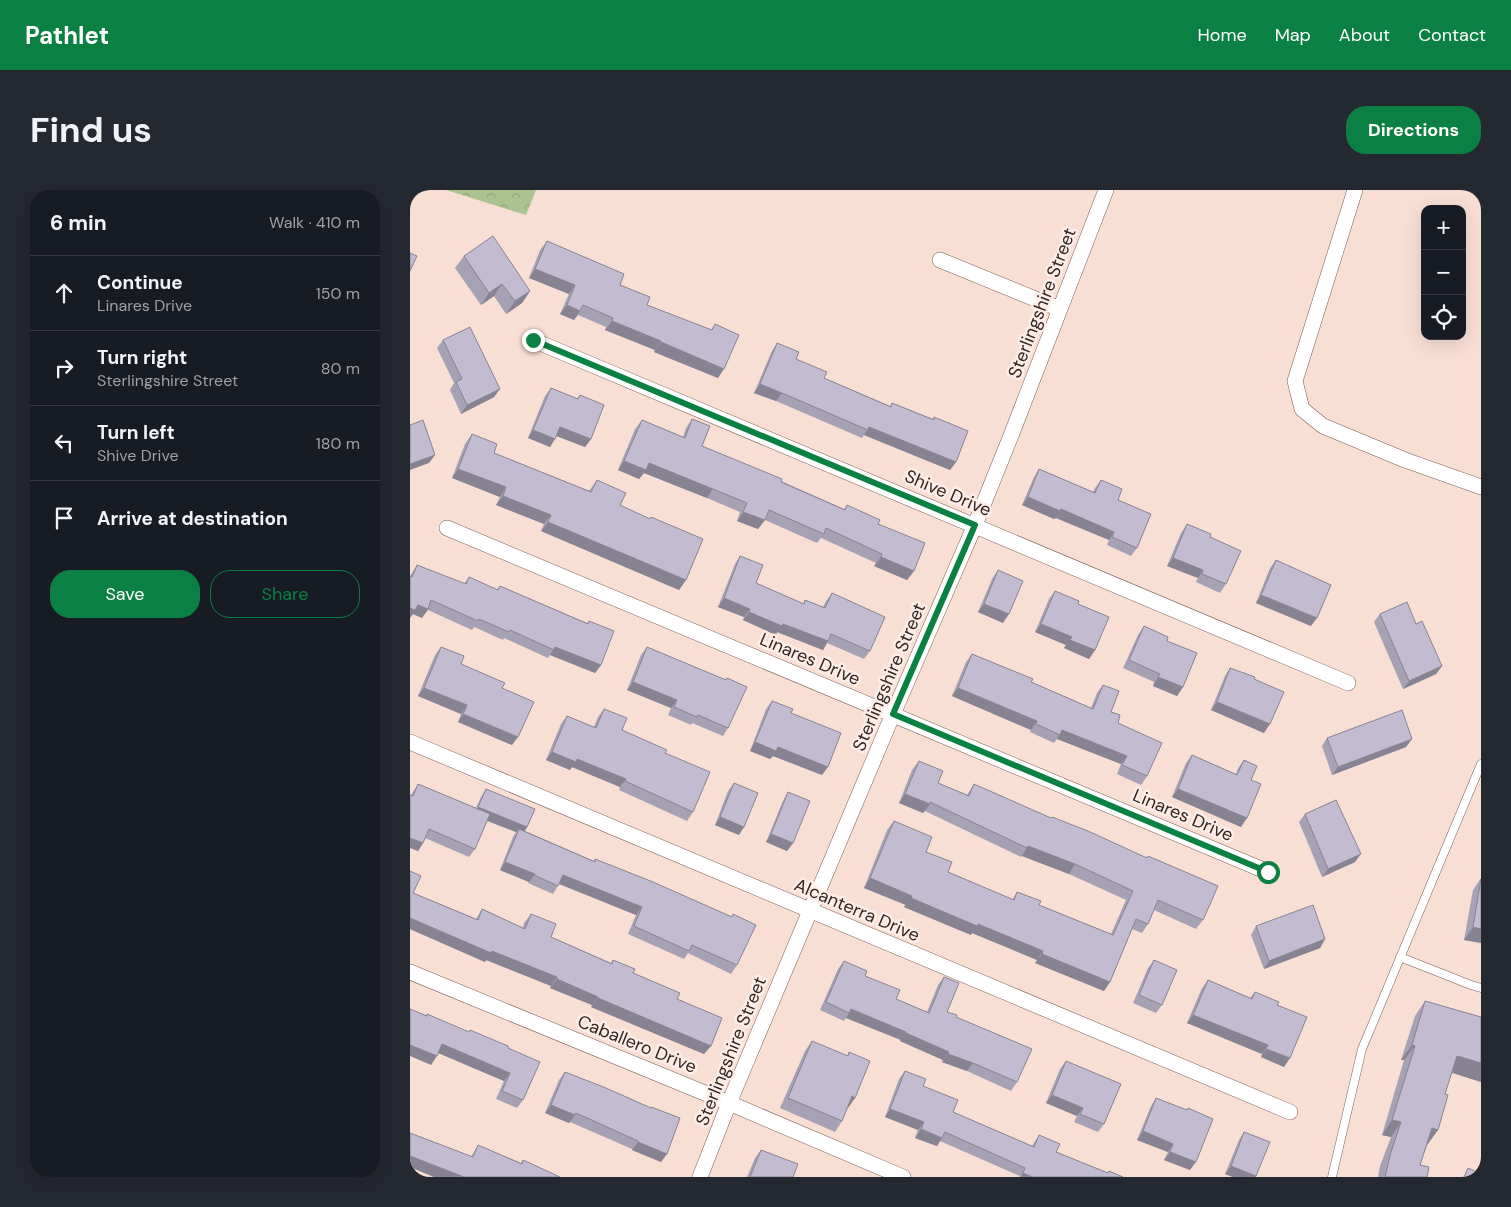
<!DOCTYPE html>
<html lang="en">
<head>
<meta charset="utf-8">
<style>
	:root { --surface:#171b24; --page:#242831; --text:#f1f3f6; --muted:#9ea1a6; --line:#363941; --accent:#0b8043 }
	body { margin:0; font-family:"DM Sans",sans-serif; background:var(--page); color:var(--text) }
	.controls { position:absolute; right:15px; top:15px; display:grid; overflow:hidden; border-radius:10px; box-shadow:0 5px 20px #0002 }
	.controls button { width:45px; height:45px; display:grid; place-items:center; padding:0; border:0; border-bottom:1px solid var(--line); background:var(--surface); color:var(--text); font:25px sans-serif }
	.stop { position:absolute; width:15px; height:15px; margin:-11px; border:4px solid #0b8043; border-radius:50%; background:#fff }
	.stop.end { background:#0b8043; border-color:#fff; box-shadow:0 1px 5px #0008 }
	.list { margin:0; padding:0; list-style:none }
	h2 { display:flex; justify-content:space-between; align-items:center; height:65px; margin:0; padding:0 20px; font-size:21px }
	h2 small { font-size:16px; font-weight:400; color:var(--muted) }
	.list li { display:grid; grid-template-columns:32px 1fr auto; gap:15px; align-items:center; box-sizing:border-box; height:75px; padding:0 20px; border-top:1px solid var(--line) }
	.list b { display:block; font-size:19px; white-space:nowrap }
	.list p { margin:0; font-size:16px; white-space:nowrap; color:var(--muted) }
	.list em { font-size:16px; font-style:normal; color:var(--muted) }
	.actions { display:flex; gap:10px; padding:15px 20px }
	.actions a { flex:1; padding:11px 0; border:1px solid var(--accent); border-radius:20px; text-align:center; font-size:18px; color:var(--accent) }
	.actions .main { background:var(--accent); color:#fff }
	.icon { flex:none; width:28px; height:28px; fill:none; stroke:currentColor; stroke-width:2; stroke-linecap:round; stroke-linejoin:round }
	.map { position:relative; flex:none; width:1071px; height:987px; overflow:hidden; border-radius:20px }
	header { display:flex; align-items:center; gap:30px; box-sizing:border-box; height:70px; padding:0 25px; background:var(--accent); color:#fff }
	header strong { font-size:24px }
	nav { display:flex; gap:28px; margin-inline-start:auto; font-size:18px }
	.intro { display:flex; align-items:center; justify-content:space-between; box-sizing:border-box; height:120px; padding:0 30px }
	h1 { margin:0; font-size:35px }
	.button { padding:12px 22px; border-radius:20px; background:var(--accent); color:#fff; font-size:18px; font-weight:700 }
	main { display:flex; gap:30px; padding:0 30px }
	aside { flex:1; background:var(--surface); border-radius:20px; box-shadow:0 5px 20px #0002 }
	.map>svg:first-child { display:block }
	.forest { fill:url(#forest-crowns) }
	.lines { fill:none; stroke-linecap:round; stroke-linejoin:round }
	.lane-casing { stroke:#776057; stroke-width:9 }
	.street-casing { stroke:#776057; stroke-width:16 }
	.lane { stroke:#fff; stroke-width:8 }
	.street { stroke:#fff; stroke-width:15 }
	.wall { fill:#a7a1b5 }
	.shaded-wall { fill:#888393 }
	.building { fill:#c2bbd2; stroke:#888393 }
	.route { stroke:#0b8043; stroke-width:6 }
	.labels { text-anchor:middle; stroke-width:5; stroke-linejoin:round; paint-order:stroke }
	.street-label { font-size:18px; fill:#302623; stroke:#feeee8 }
</style>
</head>
<body>
<header>
<strong>Pathlet</strong>
<nav><a>Home</a><a>Map</a><a>About</a><a>Contact</a></nav>
</header>
<div class="intro"><h1>Find us</h1><a class="button">Directions</a></div>
<main>
<aside>
<h2>6 min<small>Walk · 410 m</small></h2>
<ul class="list">
<li><svg class="icon" aria-label="ahead" viewBox="0 0 24 24"><path d="M12 20V5M6 11l6-6 6 6"/></svg><div><b>Continue</b><p>Linares Drive</p></div><em>150 m</em></li>
<li><svg class="icon" aria-label="right" viewBox="0 0 24 24"><path d="M7 20v-9h11M14 6l5 5-5 5"/></svg><div><b>Turn right</b><p>Sterlingshire Street</p></div><em>80 m</em></li>
<li><svg class="icon" aria-label="left" viewBox="0 0 24 24"><path d="M17 20v-9H6M10 6l-5 5 5 5"/></svg><div><b>Turn left</b><p>Shive Drive</p></div><em>180 m</em></li>
<li><svg class="icon" aria-label="arrive" viewBox="0 0 24 24"><path d="M6 21V4h12l-3 4 3 4H6"/></svg><div><b>Arrive at destination</b></div></li>
</ul>
<div class="actions"><a class="main">Save</a><a>Share</a></div>
</aside>
<div class="map">
<svg width="1071" height="987" viewBox="0 0 1071 987">
	<defs>
		<pattern id="forest-crowns" width="20" height="18" patternUnits="userSpaceOnUse" patternTransform="scale(1.25)"><rect width="20" height="18" fill="#aac390"/><path d="M2 6a3 3 0 1 1 6 0M12 15a3 3 0 1 1 6 0" fill="none" stroke="#93a77c"/></pattern>
	</defs>
	<rect width="100%" height="100%" fill="#f9ded4"/>
	<path class="forest" d="M36,0H126L116,25Z"/>
	<g class="lines">
		<defs>
			<path id="lane" d="M990,767L1061,795L1071,798
				M922,987L952,859L1071,574"/>
			<path id="street" d="M945,0L885,191L892,219L913,236L995,270L1071,297
				M530,70L650,119
				M123,150L938,493
				M37,338L858,682
				M0,552L880,922
				M0,782L319,913L493,987
				M290,987L319,913L483,524L565,335L602,243L696,0"/>
		</defs>
		<use href="#lane" class="lane-casing"/>
		<use href="#street" class="street-casing"/>
		<use href="#lane" class="lane"/>
		<use href="#street" class="street"/>
	</g>
	<path class="wall" d="M137,51L210,95L237,115L301,140L305,134L308,188L244,162L245,160L195,140L196,137L168,125L164,130L150,124L159,104L119,88L130,60Z
		M54,66L120,101L112,113L96,124L84,106L71,115L45,78Z
		M33,150L90,199L84,207L51,224L40,200L44,193L27,158Z
		M367,153L386,169L414,188L480,216L482,213L523,229L524,227L546,272L540,280L454,245L452,248L366,211L344,203L362,161Z
		M141,198L167,209L170,205L181,249L175,257L146,246L140,257L118,248L135,206Z
		M282,229L292,256L434,319L437,315L468,334L504,381L497,390L464,376L466,373L411,348L407,353L355,330L348,339L327,331L330,322L297,308L234,283L229,289L208,280L225,239L232,230L273,247L276,238Z
		M62,244L84,263L179,301L187,290L210,315L276,390L269,400L131,341L134,334L86,315L90,307L42,288L55,254Z
		M629,279L683,302L685,298L691,290L708,310L727,358L721,366L697,355L699,350L646,328L644,329L612,315L624,287Z
		M777,334L800,347L816,394L810,403L786,392L788,388L757,376L771,343Z
		M330,366L346,393L393,414L395,410L413,417L416,411L422,403L460,461L454,469L417,453L413,460L367,442L366,445L333,430L334,427L308,417L325,374Z
		M866,370L901,436L846,413L860,378Z
		M7,375L54,394L59,387L87,400L90,396L177,433L179,431L191,475L185,483L140,465L138,468L94,448L93,450L64,437L62,440L18,420L12,428L3,424L0,428V386Z
		M588,380L593,433L568,422L582,389Z
		M645,401L685,460L679,469L654,458L656,455L625,442L639,409Z
		M970,424L1006,434L1032,476L1026,484L993,499L964,432Z
		M734,436L773,497L767,506L743,496L744,492L713,478L728,445Z
		M31,457L51,474L102,555L48,532L51,524L8,506L25,465Z
		M237,457L315,490L317,488L318,538L313,546L282,533L281,535L258,525L261,518L217,500L231,465Z
		M562,464L621,492L681,518L687,503L693,495L701,522L737,586L731,595L707,584L711,574L647,549L644,553L620,542L621,540L542,506L556,472Z
		M820,478L844,489L854,543L801,520L815,486Z
		M362,511L412,585L363,566L360,569L340,561L356,519Z
		M194,519L212,540L255,563L283,622L277,631L209,600L210,597L162,577L160,580L136,570L151,534L157,526L184,537L188,527Z
		M917,548L996,557L922,585L912,556Z
		M782,565L826,584L828,578L834,570L841,590L831,637L762,607L776,573Z
		M509,571L528,593L557,605L564,594L793,730L786,739L744,720L738,734L732,743L722,739L700,792L694,801L625,773L627,770L562,743L561,745L494,717L496,715L454,698L477,640L484,631L538,682L602,710L607,702L629,715L701,744L716,710L659,684L612,666L611,667L515,621L513,623L489,613L502,580Z
		M324,593L329,645L305,635L318,601Z
		M8,594L66,618L71,607L76,599L117,637L115,641L184,671L185,669L327,775L321,784L278,763L274,769L218,744L226,725L149,694L143,704L118,693L119,692L90,680L103,647L106,642L77,631L65,659L59,667L15,648L13,653L8,661L1,605Z
		M378,602L383,653L377,661L356,652L373,611Z
		M895,624L945,672L912,687L889,632Z
		M0,681L3,703L66,729L72,719L113,738L114,733L121,724L141,747L201,773L203,770L267,809L301,856L294,864L181,817L182,815L140,798L141,796L76,770L75,772L0,739Z
		M1071,688V753L1054,750L1063,700Z
		M846,736L915,749L910,758L854,779L841,745Z
		M744,770L752,815L746,823L723,813L738,778Z
		M434,771L455,786L486,809L517,822L528,795L534,787L537,822L546,827L607,892L601,901L557,881L532,872L533,870L490,851L491,850L436,828L434,831L410,820L428,779Z
		M798,790L840,808L845,802L867,815L874,877L851,867L852,864L777,833L792,798Z
		M1015,811L1071,827V892L1042,882L1035,904L1028,940L1017,955L1010,975L1017,987H968L970,976L981,947L972,945L994,870H991L1005,826Z
		M0,819L98,858L113,910L107,918L86,909L94,891L28,863L21,875Z
		M402,851L437,866L439,862L445,908L437,918L432,931L425,942L370,918L395,861Z
		M656,871L694,934L688,942L664,932L667,926L636,913L650,879Z
		M495,881L543,922L622,956L629,945L646,962L697,983L699,981L713,987H609L610,986L530,951L527,956L505,948L508,940L475,927L489,889Z
		M155,882L251,972L222,960V959L160,932L159,933L135,923L149,890Z
		M746,908L780,980L754,970L758,962L727,950L741,916Z
		M834,942L846,986L845,987H823L815,984L829,950Z
		M0,943L61,967L68,955L111,973L113,970L150,987H24L0,977Z
		M351,960L383,987H337L345,968Z"/>
	<path class="shaded-wall" d="M125,79L165,95L159,104L119,88Z
		M92,94L84,106L71,115L79,103Z
		M120,101L112,113L96,124L105,111Z
		M157,115L170,121L164,130L150,124Z
		M202,131L251,151L245,160L195,140Z
		M251,152L314,179L308,188L244,162Z
		M350,194L372,203L366,211L344,203Z
		M90,199L84,207L51,224L57,215Z
		M150,237L181,249L175,257L144,245Z
		M459,237L546,272L540,280L454,245Z
		M123,240L145,249L140,257L118,248Z
		M25,265L19,273L0,280V274Z
		M214,271L239,273L303,299L297,308L234,283L229,289L208,280Z
		M48,279L96,297L90,307L42,288Z
		M93,306L141,325L134,334L86,315Z
		M618,307L651,319L704,342L699,350L646,328L644,329L612,315Z
		M333,322L355,330L348,339L327,331Z
		M138,332L276,390L269,400L131,341Z
		M471,367L504,381L497,390L464,376Z
		M763,368L793,380L788,388L757,376Z
		M851,405L907,428L901,436L846,413Z
		M314,408L340,419L334,427L308,417Z
		M574,414L599,424L593,433L568,422Z
		M8,415L18,419L12,428L3,424L0,428V418Z
		M339,422L373,434L418,451L413,460L367,442L366,445L333,430Z
		M631,434L662,447L656,455L625,442Z
		M660,450L685,460L679,469L654,458Z
		M145,457L191,475L185,483L140,465Z
		M1032,476L1026,484L993,499L999,491Z
		M748,487L773,497L767,506L743,496Z
		M223,492L267,510L261,518L217,500Z
		M14,498L57,515L51,524L8,506Z
		M548,498L627,531L621,540L542,506Z
		M807,512L860,534L854,543L801,520Z
		M53,524L108,547L102,555L48,532Z
		M652,540L717,566L711,574L647,549Z
		M1002,549L996,557L922,585L928,577Z
		M345,552L368,557L418,577L412,585L363,566L360,569L340,561Z
		M142,562L167,569L216,589L210,597L162,577L160,580L136,570Z
		M768,599L837,628L831,637L762,607Z
		M495,604L520,614L513,623L489,613Z
		M68,617L117,637L112,645L109,639L106,642L63,625Z
		M310,627L334,637L329,645L305,635Z
		M361,644L383,653L377,661L356,652Z
		M0,648L13,653L8,661L0,658Z
		M618,656L665,674L659,684L612,666Z
		M951,664L945,672L912,687L918,679Z
		M95,672L125,684L119,692L90,680Z
		M153,685L232,717L226,725L147,693Z
		M460,688L502,706L496,715L454,698Z
		M501,708L568,734L633,761L627,770L562,743L561,745L494,717Z
		M0,728L82,761L147,787L141,796L76,770L75,772L0,739Z
		M1063,737L1071,739V753L1054,750Z
		M915,749L910,758L854,779L859,771Z
		M632,764L700,792L694,801L625,773Z
		M147,789L188,807L182,815L140,798Z
		M188,808L301,856L294,864L181,817Z
		M441,819L496,842L491,850L436,828Z
		M783,825L858,855L852,864L777,833Z
		M496,843L539,862L533,870L490,851Z
		M32,854L100,883L94,891L26,862Z
		M0,855L27,866L21,875L0,866Z
		M1002,855L1005,856L994,870H991Z
		M856,859L880,868L874,877L851,867Z
		M538,864L563,873L557,881L532,872Z
		M1047,866L1071,873V892L1036,881Z
		M642,905L673,918L667,926L636,913Z
		M442,906L445,908L438,918L435,917Z
		M141,915L165,925L159,933L135,923Z
		M480,919L514,932L508,940L475,927Z
		M982,930L991,932L981,947L972,945Z
		M1022,938L1028,940L1017,955L1011,953Z
		M511,939L532,948L527,956L505,948Z
		M733,941L763,954L758,962L727,950Z
		M228,952L257,964L251,972L222,960Z
		M760,962L786,972L780,980L754,970Z
		M0,966L54,987H24L0,977Z
		M821,976L846,986L845,987H823L815,984Z
		M613,983L622,987H611Z"/>
	<path class="building" d="M83,46L120,101L105,111L92,94L79,103L54,66Z
		M137,51L214,84L210,95L240,107L237,115L302,140L305,134L329,145L314,179L251,152V151L202,131L203,128L173,115L170,121L157,115L165,95L125,79Z
		M0,63L7,66L0,81Z
		M60,137L90,199L57,215L46,192L52,189L33,150Z
		M367,153L389,162L386,169L417,182L414,188L481,217L482,213L524,230V227L558,241L546,272L459,237L458,240L372,203L350,194Z
		M141,198L168,209L170,205L194,215L181,249L150,237L145,249L123,240Z
		M282,229L300,236L292,256L372,289L371,292L435,320L437,315L470,330L468,334L515,353L504,381L471,367L472,364L416,338L414,344L359,320L355,330L333,322L337,313L303,299L239,273L236,280L214,271L232,230L275,248Z
		M13,230L25,265L0,274V235Z
		M62,244L87,254L84,263L181,302L187,290L216,303L210,315L240,329L241,327L293,349L276,390L138,332L141,325L93,306L96,297L48,279Z
		M629,279L685,303L691,290L712,299L708,310L741,324L727,358L702,347L704,342L651,319L650,321L618,307Z
		M777,334L801,344L800,347L831,361L816,394L792,384L793,380L763,368Z
		M330,366L353,375L346,393L394,414L395,410L415,418L422,403L475,427L460,461L421,444L418,451L373,434L372,436L339,422L340,419L314,408Z
		M866,370L921,395L907,428L851,405Z
		M7,375L56,394L59,387L88,400L90,396L178,434L179,431L204,441L191,475L145,457L144,460L100,440L99,442L69,429L68,431L21,410L18,419L8,415L5,420L0,418V386L2,387Z
		M588,380L613,391L599,424L574,414Z
		M645,401L669,411L668,414L699,427L685,460L660,450L662,447L631,434Z
		M997,412L1006,434L1012,431L1032,476L999,491L970,424Z
		M734,436L758,447L757,451L787,463L773,497L748,487L750,484L719,470Z
		M31,457L54,466L51,474L95,493L92,498L124,512L108,547L53,524L57,515L14,498Z
		M237,457L316,490L317,488L337,497L318,538L288,525L287,527L264,517L267,510L223,492Z
		M562,464L623,489L621,492L683,519L693,495L709,501L701,522L710,525L708,533L752,553L737,586L712,575L717,566L652,540L650,545L626,534L627,531L548,498Z
		M820,478L845,487L844,489L874,502L860,534L807,512Z
		M362,511L383,519L381,523L431,543L418,577L368,557L366,561L345,552Z
		M194,519L217,528L212,540L257,560L255,563L300,582L283,622L215,591L216,589L167,569L166,572L142,562L157,526L186,538Z
		M992,520L1002,549L928,577L917,548Z
		M782,565L827,585L834,570L847,576L841,590L851,594L837,628L768,599Z
		M509,571L533,581L528,593L559,606L564,594L641,628L642,627L678,641L737,668L738,666L808,696L793,730L748,710L738,734L726,729L700,792L632,764L633,761L568,734L567,736L501,708L502,706L460,688L484,631L522,647L516,662L542,672L538,682L604,710L607,702L631,711L629,715L703,745L723,701L665,674L618,656L617,658L520,612V614L495,604Z
		M324,593L348,603L334,637L310,627Z
		M8,594L80,624L65,659L19,639L13,653L0,648V605L3,606Z
		M76,599L125,619L117,637L68,617Z
		M378,602L400,611L383,653L361,644Z
		M926,610L951,664L918,679L895,624Z
		M109,639L185,672V669L243,692L322,727L323,724L346,735L327,775L282,755L279,761L224,736L232,717L153,685L148,696L124,685L125,684L95,672Z
		M0,681L11,686L3,703L68,730L72,719L115,739L121,724L146,734L141,747L202,774L203,770L225,779L223,783L270,803L267,809L312,828L301,856L188,808V807L147,789V787L82,761L81,763L0,728Z
		M1071,689V739L1063,737Z
		M903,715L915,749L859,771L846,736Z
		M744,770L767,780L752,815L729,805Z
		M434,771L457,781L455,786L490,800L486,809L519,823L534,787L549,793L537,822L547,825L546,827L622,859L607,892L563,873L538,864L539,862L496,843V842L441,819L439,823L416,812Z
		M798,790L842,809L845,802L869,812L867,815L897,827L880,868L856,859L858,855L783,825Z
		M1015,811L1071,827V873L1047,866L1035,904L1038,905L1028,940L1022,938L1010,975L1019,977L1017,987H975L981,962L991,932L982,930L1005,856L1002,855Z
		M0,819L17,826V824L59,842L60,840L98,856V858L130,872L113,910L92,901L100,883L32,854L27,866L0,855Z
		M402,851L438,866L439,862L460,871L445,908L442,906L432,931L378,908Z
		M656,871L711,894L694,934L670,924L673,918L642,905Z
		M495,881L516,889L513,896L548,910L543,922L624,957L629,945L650,954L646,962L698,983L699,981L713,987H622L613,983L615,978L535,942L532,948L511,939L514,932L480,919Z
		M155,882L196,898L241,918V917L270,928L257,964L228,952V951L166,923L165,925L141,915Z
		M746,908L777,920L778,918L803,929L786,972L760,962L763,954L733,941Z
		M834,942L860,952L846,986L821,976Z
		M0,943L63,967L68,955L112,974L113,970L150,987H54L0,966Z
		M351,960L388,974L383,987H340Z
		M1058,978L1071,984V987H1054Z"/>
	<g class="lines">
		<path class="route" d="M123,150L565,335L483,524L858,682"/>
	</g>
	<g class="labels">
		<g class="street-label">
			<text transform="translate(632 113) rotate(-69)" y="6">Sterlingshire Street</text>
			<text transform="translate(538 303) rotate(23)" y="6">Shive Drive</text>
			<text transform="translate(400 469) rotate(23)" y="6">Linares Drive</text>
			<text transform="translate(479 487) rotate(-67)" y="6">Sterlingshire Street</text>
			<text transform="translate(773 625) rotate(23)" y="6">Linares Drive</text>
			<text transform="translate(447 720) rotate(23)" y="6">Alcanterra Drive</text>
			<text transform="translate(227 854) rotate(22)" y="6">Caballero Drive</text>
			<text transform="translate(321 861) rotate(-68)" y="6">Sterlingshire Street</text>
		</g>
	</g>
</svg>
<div class="controls">
<button>+</button>
<button>−</button>
<button><svg class="icon" aria-label="locate" viewBox="0 0 24 24"><circle cx="12" cy="12" r="6"/><path d="M12 2v4M12 18v4M2 12h4M18 12h4"/></svg></button>
</div>
<div class="stop" style="left:858px;top:682px"></div>
<div class="stop end" style="left:123px;top:150px"></div>
</div>
</main>
</body>
</html>
